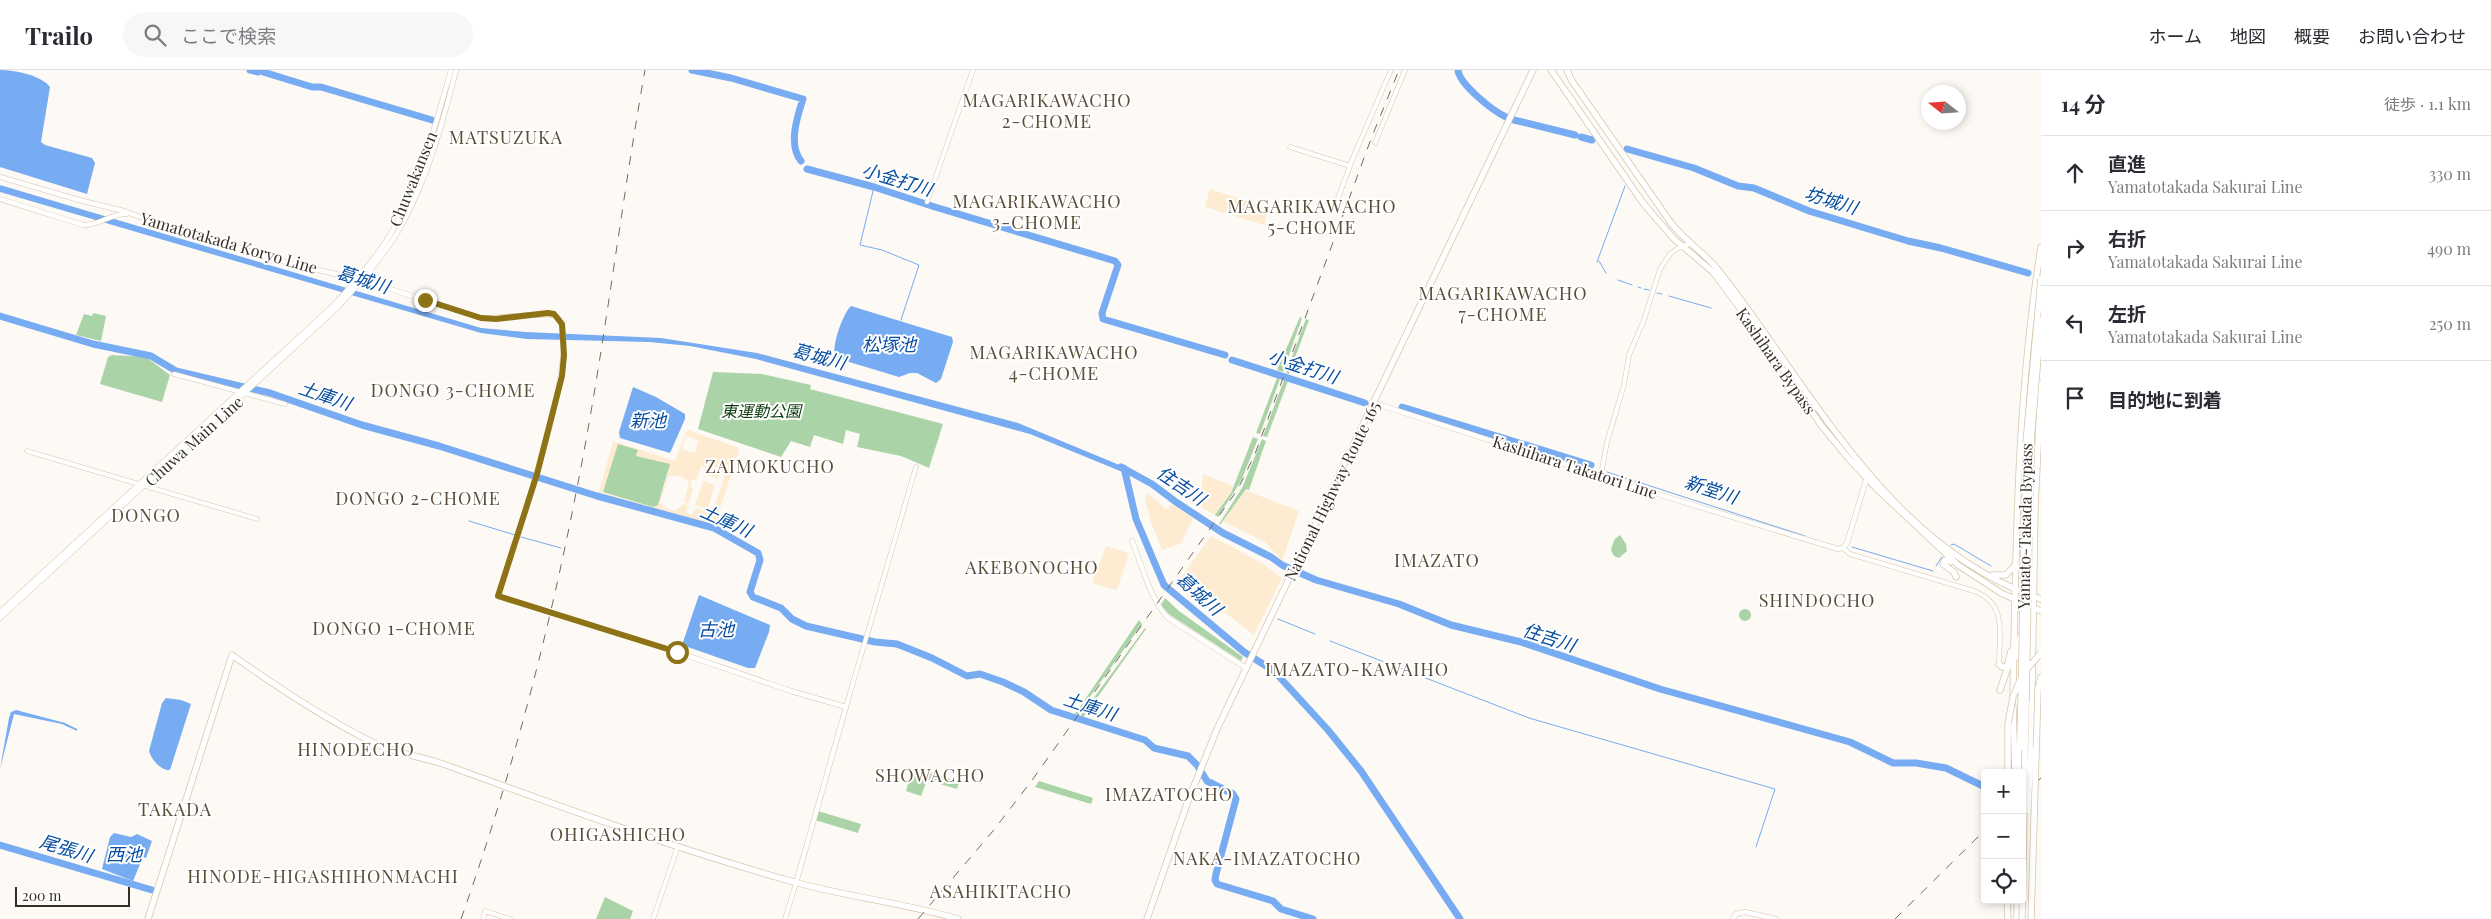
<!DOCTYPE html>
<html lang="ja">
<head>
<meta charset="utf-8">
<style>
	:root { --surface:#fff; --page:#f7f7f7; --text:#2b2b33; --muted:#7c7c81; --line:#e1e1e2 }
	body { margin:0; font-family:"Playfair Display","Noto Sans JP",serif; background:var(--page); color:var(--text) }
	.controls { position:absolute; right:15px; bottom:15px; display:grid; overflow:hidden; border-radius:5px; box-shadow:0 2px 8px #0003 }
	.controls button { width:45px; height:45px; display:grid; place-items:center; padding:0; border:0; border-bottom:1px solid var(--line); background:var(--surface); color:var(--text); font:25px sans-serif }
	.compass { position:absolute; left:1921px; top:15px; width:45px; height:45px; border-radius:50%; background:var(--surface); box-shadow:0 2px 8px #0003; rotate:287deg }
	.scale { position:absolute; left:15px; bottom:12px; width:115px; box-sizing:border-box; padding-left:5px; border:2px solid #352e24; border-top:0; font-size:14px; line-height:18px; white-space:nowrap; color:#352e24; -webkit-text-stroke:4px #fff; paint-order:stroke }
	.stop { position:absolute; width:15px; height:15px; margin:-11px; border:4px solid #8e7216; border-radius:50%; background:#fff }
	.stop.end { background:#8e7216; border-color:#fff; box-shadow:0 1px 5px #0008 }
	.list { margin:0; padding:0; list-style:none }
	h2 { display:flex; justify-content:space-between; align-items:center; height:65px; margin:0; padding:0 20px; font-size:21px }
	h2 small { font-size:16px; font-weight:400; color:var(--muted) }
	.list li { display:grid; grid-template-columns:32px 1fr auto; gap:15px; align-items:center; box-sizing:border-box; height:75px; padding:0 20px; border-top:1px solid var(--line) }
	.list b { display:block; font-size:19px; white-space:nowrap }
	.list p { margin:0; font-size:16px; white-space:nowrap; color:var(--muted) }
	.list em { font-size:16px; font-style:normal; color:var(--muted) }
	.icon { flex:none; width:28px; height:28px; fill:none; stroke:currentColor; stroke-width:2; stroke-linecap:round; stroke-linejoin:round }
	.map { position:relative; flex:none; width:2041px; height:849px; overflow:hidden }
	header { display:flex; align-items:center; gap:30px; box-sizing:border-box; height:70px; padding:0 25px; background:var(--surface); border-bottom:1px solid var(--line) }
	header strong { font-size:24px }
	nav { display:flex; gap:28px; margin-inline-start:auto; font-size:18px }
	.search { width:350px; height:45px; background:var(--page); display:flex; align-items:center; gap:12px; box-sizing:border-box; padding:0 18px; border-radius:28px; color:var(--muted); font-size:19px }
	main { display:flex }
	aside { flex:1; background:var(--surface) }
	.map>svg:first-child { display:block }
	.built { fill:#feecd2; fill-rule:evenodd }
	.green { fill:#abd3a8 }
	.water { fill:#77abf2 }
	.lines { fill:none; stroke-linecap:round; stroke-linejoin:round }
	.stream { stroke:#77abf2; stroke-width:1 }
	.river { stroke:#77abf2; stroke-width:7 }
	.minor-casing { stroke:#d7c6ac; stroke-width:5 }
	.major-casing { stroke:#d7c6ac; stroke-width:5.5 }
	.highway-casing { stroke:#d7c6ac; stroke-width:7 }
	.minor { stroke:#fff; stroke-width:4 }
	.major { stroke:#fff; stroke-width:4.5 }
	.highway { stroke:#fff; stroke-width:5.5 }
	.rail { stroke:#726c63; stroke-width:1; stroke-dasharray:9 9; stroke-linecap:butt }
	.highway-bridge-casing { stroke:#d7c6ac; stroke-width:7; stroke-linecap:butt }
	.highway-bridge { stroke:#fff; stroke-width:5.5 }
	.route { stroke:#8e7216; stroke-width:6 }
	.labels { text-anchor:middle; stroke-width:4; stroke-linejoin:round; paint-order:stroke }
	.street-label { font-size:16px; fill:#352e24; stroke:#fff }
	.park-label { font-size:16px; font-style:italic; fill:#0c3b0d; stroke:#fff }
	.neighbourhood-label { font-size:18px; letter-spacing:1px; fill:#5c4d37; stroke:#fff }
	.water-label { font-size:18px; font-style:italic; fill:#074ea1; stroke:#fff }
</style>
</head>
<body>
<header>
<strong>Trailo</strong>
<div class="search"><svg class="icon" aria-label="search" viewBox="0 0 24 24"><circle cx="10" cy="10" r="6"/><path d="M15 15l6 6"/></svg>ここで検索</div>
<nav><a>ホーム</a><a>地図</a><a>概要</a><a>お問い合わせ</a></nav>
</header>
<main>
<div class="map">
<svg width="2041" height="849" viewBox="0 0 2041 849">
	<rect width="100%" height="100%" fill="#fdf9f4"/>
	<path class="built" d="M1210,119L1269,138L1264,155L1205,137Z
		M687,360L737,377L739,380L714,457L599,422L613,371L675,391ZM686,366L698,370L695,383L682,379ZM636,386L655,392L657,390L669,401L658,435L653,437L603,422ZM701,396L707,398L704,407L707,405L716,408L717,411L720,402L725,404L710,450L705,448L707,442L696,438L692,445L686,442L688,435L684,434L675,441L663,437V434L660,433L669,406H681L689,412L684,432L688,434L693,418L690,417L692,410L697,409Z
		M1203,404L1232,416L1231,423L1215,445L1200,436Z
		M703,411L715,415L708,439L695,435Z
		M1245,420L1299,441L1282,491L1265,472L1223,451Z
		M1148,423L1166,439L1172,434L1193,448L1180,474L1162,480L1151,452L1145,430Z
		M1211,466L1262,493L1282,508L1254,565L1223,541L1220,544L1190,527L1176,514Z
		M1106,476L1129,483L1117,520L1094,514L1093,511Z"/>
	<path class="green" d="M93,243L106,246L101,271L76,265L84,244L92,246Z
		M1300,247L1302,248L1283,302L1277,300Z
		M1306,249L1309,250L1289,304L1286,303Z
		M112,285L146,287L170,305L162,332L100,314L108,287Z
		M713,302L762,304L811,315L810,319L943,354L929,398L901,386L857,377L860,364L846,360L843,374L814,365L810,377L791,371L781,387L698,359Z
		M1277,308L1280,309L1260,364L1256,363Z
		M1284,310L1288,311L1267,367L1263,366Z
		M1253,367L1258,369L1241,411L1218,447L1215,445L1231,423Z
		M1262,369L1266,371L1249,420L1246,419L1220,455L1219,454L1242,418Z
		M618,374L638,380L636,386L670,394L658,435L653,437L603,422Z
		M1620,465L1626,474L1627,481L1619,488L1614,486L1611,480L1614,470Z
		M1165,528L1179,541L1243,587L1241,591L1170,545L1161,535Z
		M1739 545a6 6 0 1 1 12 0a6 6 0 1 1-12 0Z
		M1139,550L1142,554L1077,645L1075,644Z
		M1145,558L1146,559L1082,649L1079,648Z
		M913,697L959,712L957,719L927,710L921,726L906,721Z
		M1039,711L1093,728L1091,734L1035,717Z
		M818,741L861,754L858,763L815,750Z
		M605,827L633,841L630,849H596Z"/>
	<path class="water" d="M0,0C14,0 41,5 50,17L41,72L45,75L92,88L95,93L87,124L0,97Z
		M0,115L481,258L526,262L661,268L757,283L1018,353L1129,399L1128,403L1120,401L1030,364L756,289L690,276L649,272L527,269L481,263L0,122Z
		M851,236L952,267L953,272L941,309L936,313L917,303H910L899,307L836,288C830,279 843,243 851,236Z
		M633,317L656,327L685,344V349L670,383L620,368L619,362Z
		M699,525L770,555L769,562L755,598H748L682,575Z
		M166,628L181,630L191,634L170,700C161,701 151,689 149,681L162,633Z
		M16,640L65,653L77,659V661L62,654L14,644L0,699L9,648L11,642Z
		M114,763L131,767L137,764L152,771L146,788L143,787L133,811L102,799L110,767Z"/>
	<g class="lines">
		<path class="stream" d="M874,117L860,175L882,180L919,195L901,250
			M1599,191L1606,203
			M1597,192L1625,116
			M1618,210L1632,215
			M1638,217L1641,218
			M1644,219L1649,220
			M1657,223L1662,224
			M1669,226L1711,238
			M1607,402L1805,466
			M469,451L515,465
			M521,467L561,478
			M1951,475L1954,474L1991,496
			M1852,477L1933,501
			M1936,496L1942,487
			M1278,549L1315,564
			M1330,571L1529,648L1775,719L1756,777"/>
		<path class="river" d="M250,0L258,2
			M692,0L731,8L803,29C797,47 788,75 801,91
			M1458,0C1459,14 1493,41 1506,47
			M263,2L312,17H321L432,50
			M1514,50L1575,65
			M1581,67L1592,70
			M1627,79L1694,98L1738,116L1754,118L1809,141L1908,171L1941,178L2028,203
			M807,99L874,117L935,137L1115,191L1118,195L1102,243L1103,249L1225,285
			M0,246L93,274L151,286L176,301L270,323L362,355L439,376L597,426L714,458L758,483L760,490L750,522L753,527L781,538L792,549L806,556L875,572L897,574L932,588L967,606L980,604L1003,612L1024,622L1051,640L1145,670L1154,678L1188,686L1197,695L1207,711L1233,724L1236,729L1216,804L1215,810L1217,814L1273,831L1281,839L1313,849
			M1232,290L1365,333
			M1402,337L1591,395
			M1121,397L1152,414L1176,432L1223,463L1271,487L1282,495L1316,510L1399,534L1451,555L1521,572L1660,619L1850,672L1893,693H1916L1946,698L1985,717
			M1124,398L1136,449L1164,515L1244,582L1274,601L1328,660L1361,701L1460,849
			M0,775L152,820"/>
		<defs>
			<path id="minor" d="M1375,73L1405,0
				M1290,77L1350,96
				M1338,128L1353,88L1391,0
				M927,132L973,0
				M174,304L285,334
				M27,381L257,449
				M1601,405L1607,372L1624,315L1629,285L1644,250L1660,199L1670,184L1678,178L1689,174
				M1843,478L1850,484L1974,521C2008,534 1999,564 1999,594
				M846,637L916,397
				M483,849L485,841L510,849
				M653,849L678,776
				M785,849L796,813"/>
			<path id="major" d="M0,107L79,130L124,141L151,151L292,194L362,210L481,248C497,249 548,241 556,246C588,269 510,487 498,526L677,582L791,621L846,637L796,813
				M0,129L83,155C99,156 111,143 127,144
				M1374,333L1667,427L1838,479L1843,478L1847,473L1867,407
				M1132,471C1143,497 1149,527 1168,548L1246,598
				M0,542L333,236C353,214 374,191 390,165C420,114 435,57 451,0
				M0,548L336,239C356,217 377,194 394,168C425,118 442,56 456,0
				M1733,849L1736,844L1745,842L1776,849"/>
			<path id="highway" d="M1551,0L1643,133L1673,168L1713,202L1751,253L1821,355L1849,389L1877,419L1958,495L2001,523L2041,541
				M1567,0L1572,11L1671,153C1685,171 1705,183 1719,201C1812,319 1888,478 2041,529
				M1951,492L1945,490L1943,494L1954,502L1956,507
				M1993,505H2006L2016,494
				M2017,587L2020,566
				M1999,594L2002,597H2007L2011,581
				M2038,619L2041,607
				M2000,620L2009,594
				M2013,624C2016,475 2017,325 2041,177
				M2013,636L2015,703
				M2008,654V703
				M2031,679L2035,439L2041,313
				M2025,680L2026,632
				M2019,703L2021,632
				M2007,830L2008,849
				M148,849L232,585C274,615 318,644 364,668C389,682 419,686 446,695C561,737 676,779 794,812C848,827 904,833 958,849
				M1147,849L1188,731L1217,659L1533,0
				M2017,849V830"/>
		</defs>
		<use href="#minor" class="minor-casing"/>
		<use href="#major" class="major-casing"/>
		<use href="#highway" class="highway-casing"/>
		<use href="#minor" class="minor"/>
		<use href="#major" class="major"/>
		<use href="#highway" class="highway"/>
		<path class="rail" d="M2022,726L2041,708
			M461,849C510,711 548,567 576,423C604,283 620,141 645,0
			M918,849L993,761L1033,709L1238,419L1255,384L1371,69L1399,0
			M1895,849L1985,760"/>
		<defs>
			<path id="highway-bridge" d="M2026,600L2041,583
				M2021,632L2026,372L2041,209
				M2026,632L2031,372L2041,250
				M2008,654L2013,627L2020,610
				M2028,740L2031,679
				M2022,849L2025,680
				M2031,849L2038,619"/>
		</defs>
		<use href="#highway-bridge" class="highway-bridge-casing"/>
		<use href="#highway-bridge" class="highway-bridge"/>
	</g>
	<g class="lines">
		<path class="route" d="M425,230L481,248L496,249L548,243L554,244L562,254L564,285L562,306L537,404L498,526L677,582"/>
	</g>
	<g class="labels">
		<g class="street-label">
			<text transform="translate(413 109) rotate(-68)" y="6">Chuwakansen</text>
			<text transform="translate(229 173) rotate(16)" y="6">Yamatotakada Koryo Line</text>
			<text transform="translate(1776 291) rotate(55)" y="6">Kashihara Bypass</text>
			<text transform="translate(194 371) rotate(-42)" y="6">Chuwa Main Line</text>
			<text transform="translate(1575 397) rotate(18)" y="6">Kashihara Takatori Line</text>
			<text transform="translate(1332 421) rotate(-64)" y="6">National Highway Route 165</text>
			<text transform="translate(2025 456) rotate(-89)" y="6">Yamato-Takada Bypass</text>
		</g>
		<g class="park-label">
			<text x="761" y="347">東運動公園</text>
		</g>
		<g class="neighbourhood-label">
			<text x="1047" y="37">MAGARIKAWACHO<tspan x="1047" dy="21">2-CHOME</tspan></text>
			<text x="506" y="74">MATSUZUKA</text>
			<text x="1037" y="138">MAGARIKAWACHO<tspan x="1037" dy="21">3-CHOME</tspan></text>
			<text x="1312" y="143">MAGARIKAWACHO<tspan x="1312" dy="21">5-CHOME</tspan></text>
			<text x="1503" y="230">MAGARIKAWACHO<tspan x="1503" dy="21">7-CHOME</tspan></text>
			<text x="1054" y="289">MAGARIKAWACHO<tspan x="1054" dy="21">4-CHOME</tspan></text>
			<text x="453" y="327">DONGO 3-CHOME</text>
			<text x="770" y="403">ZAIMOKUCHO</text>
			<text x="418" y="435">DONGO 2-CHOME</text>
			<text x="146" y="452">DONGO</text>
			<text x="1437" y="497">IMAZATO</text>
			<text x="1032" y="504">AKEBONOCHO</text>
			<text x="1817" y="537">SHINDOCHO</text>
			<text x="394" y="565">DONGO 1-CHOME</text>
			<text x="1357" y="606">IMAZATO-KAWAIHO</text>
			<text x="356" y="686">HINODECHO</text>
			<text x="930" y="712">SHOWACHO</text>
			<text x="1169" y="731">IMAZATOCHO</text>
			<text x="175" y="746">TAKADA</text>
			<text x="618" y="771">OHIGASHICHO</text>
			<text x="1267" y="795">NAKA-IMAZATOCHO</text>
			<text x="323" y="813">HINODE-HIGASHIHONMACHI</text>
			<text x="1001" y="828">ASAHIKITACHO</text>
		</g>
		<g class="water-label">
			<text transform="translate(897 110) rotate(17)" y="6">小金打川</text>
			<text transform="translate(1831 131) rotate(17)" y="6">坊城川</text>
			<text transform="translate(363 210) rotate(17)" y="6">葛城川</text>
			<text x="889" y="281">松塚池</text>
			<text transform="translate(819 287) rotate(15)" y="6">葛城川</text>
			<text transform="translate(1303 297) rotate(18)" y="6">小金打川</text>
			<text transform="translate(325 326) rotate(19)" y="6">土庫川</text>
			<text x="648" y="357">新池</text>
			<text transform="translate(1181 416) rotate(34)" y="6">住吉川</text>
			<text transform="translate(1711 420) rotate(18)" y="6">新堂川</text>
			<text transform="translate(726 451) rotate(24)" y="6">土庫川</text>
			<text transform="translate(1199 524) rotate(42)" y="6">葛城川</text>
			<text x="716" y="566">古池</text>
			<text transform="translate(1549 568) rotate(18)" y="6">住吉川</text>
			<text transform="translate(1090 637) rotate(18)" y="6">土庫川</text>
			<text transform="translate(66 779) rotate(17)" y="6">尾張川</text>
			<text x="124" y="791">西池</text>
		</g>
	</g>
</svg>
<div class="controls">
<button>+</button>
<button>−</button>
<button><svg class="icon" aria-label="locate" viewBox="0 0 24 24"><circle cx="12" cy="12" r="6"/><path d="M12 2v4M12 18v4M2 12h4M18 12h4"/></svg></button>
</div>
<svg class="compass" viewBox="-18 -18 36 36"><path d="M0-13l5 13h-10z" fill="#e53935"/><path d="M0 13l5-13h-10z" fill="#7c7c81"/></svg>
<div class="scale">200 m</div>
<div class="stop" style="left:677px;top:582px"></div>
<div class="stop end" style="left:425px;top:230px"></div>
</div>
<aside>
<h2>14 分<small>徒歩 · 1.1 km</small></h2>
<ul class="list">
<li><svg class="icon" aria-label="ahead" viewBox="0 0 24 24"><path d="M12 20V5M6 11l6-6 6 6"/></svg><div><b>直進</b><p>Yamatotakada Sakurai Line</p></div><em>330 m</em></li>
<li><svg class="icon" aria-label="right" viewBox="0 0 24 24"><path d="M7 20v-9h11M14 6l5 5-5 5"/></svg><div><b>右折</b><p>Yamatotakada Sakurai Line</p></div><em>490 m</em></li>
<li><svg class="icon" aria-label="left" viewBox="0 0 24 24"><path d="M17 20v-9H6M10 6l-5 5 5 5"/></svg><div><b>左折</b><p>Yamatotakada Sakurai Line</p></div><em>250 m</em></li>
<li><svg class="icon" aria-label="arrive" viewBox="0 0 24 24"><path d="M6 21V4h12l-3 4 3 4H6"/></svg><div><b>目的地に到着</b></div></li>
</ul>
</aside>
</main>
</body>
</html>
